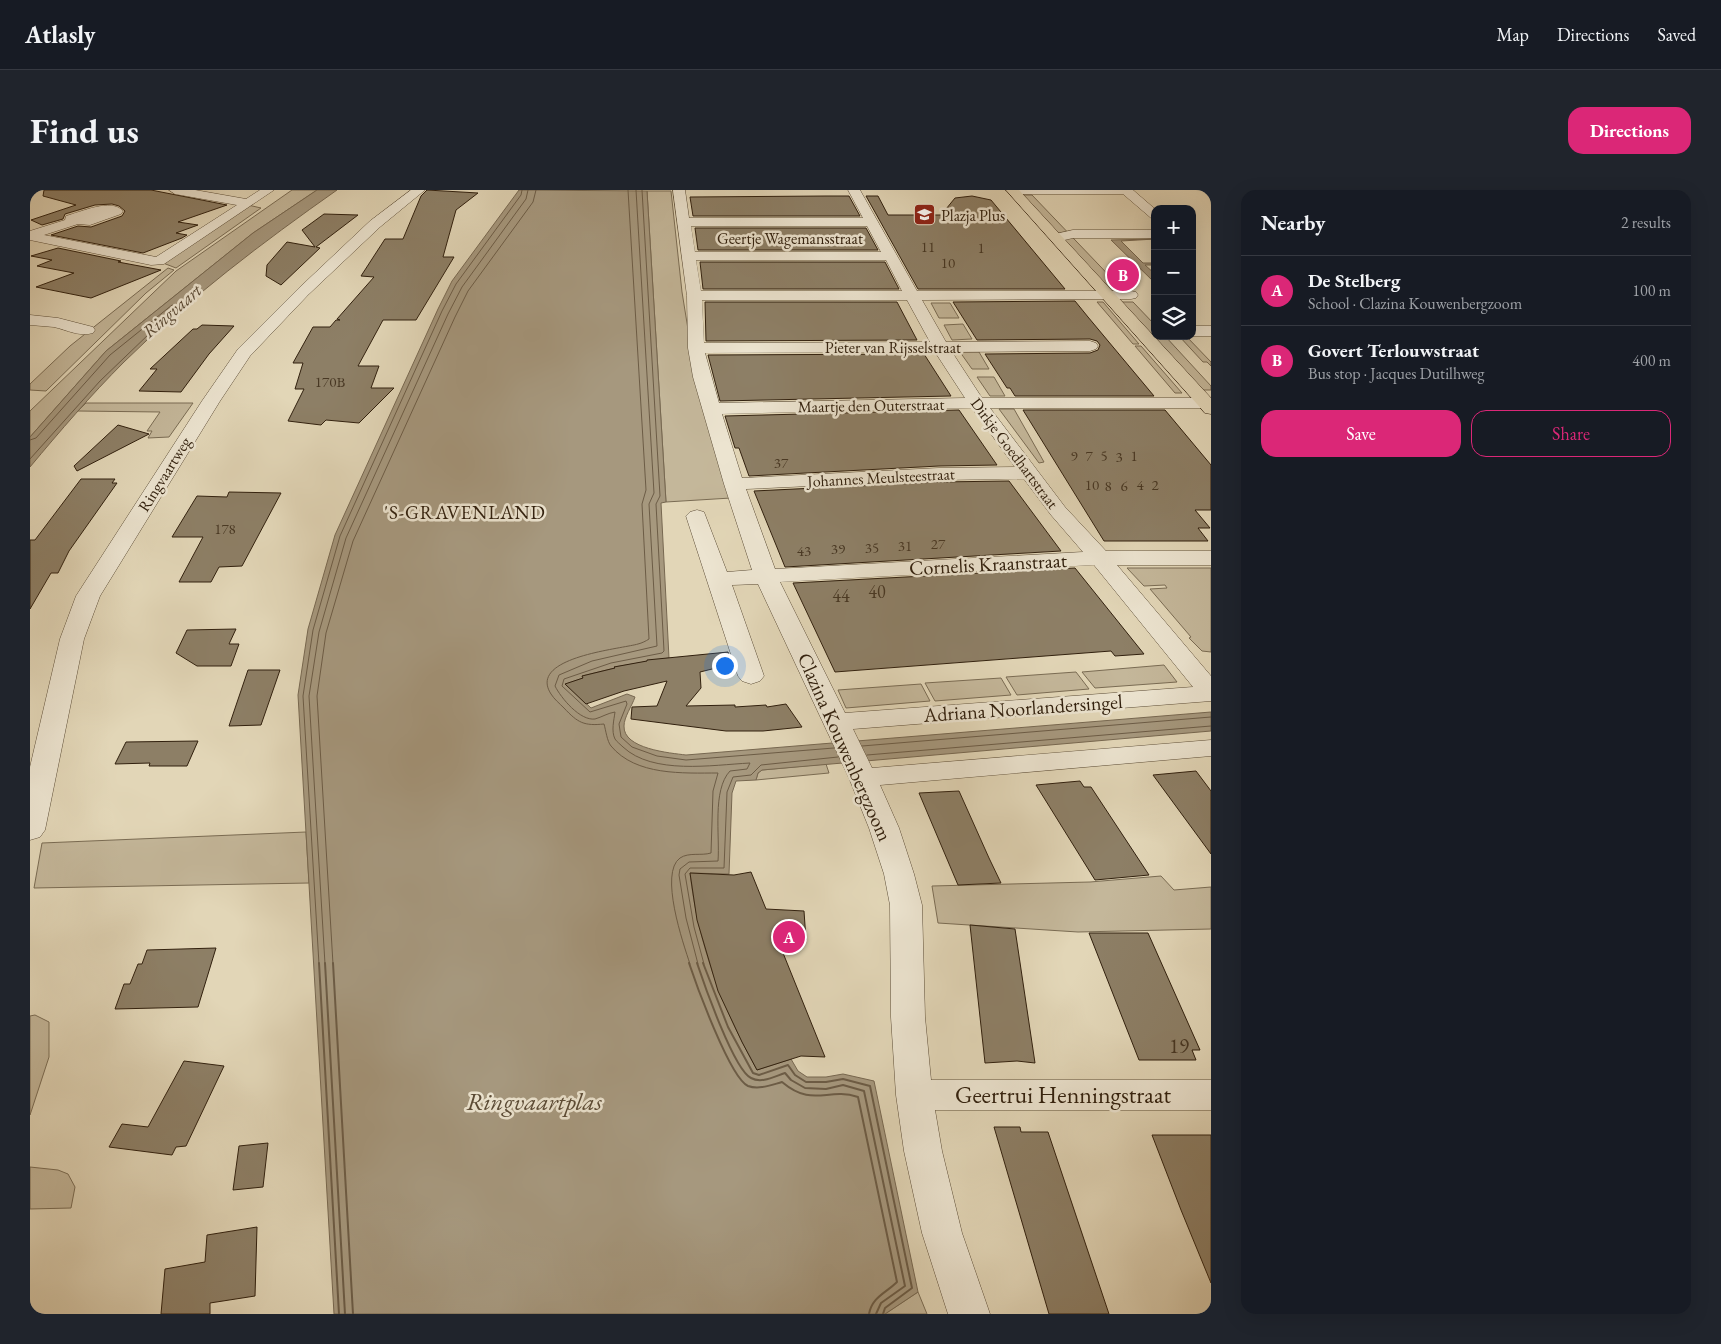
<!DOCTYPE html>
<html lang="en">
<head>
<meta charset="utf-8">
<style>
	:root { --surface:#171b24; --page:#20242c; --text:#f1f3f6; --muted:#9ea1a6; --line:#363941; --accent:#db2777 }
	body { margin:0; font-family:"EB Garamond",serif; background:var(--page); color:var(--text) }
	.controls { position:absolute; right:15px; top:15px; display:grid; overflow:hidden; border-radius:10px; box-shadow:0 5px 20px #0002 }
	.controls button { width:45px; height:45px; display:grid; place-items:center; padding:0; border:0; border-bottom:1px solid var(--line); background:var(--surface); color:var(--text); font:25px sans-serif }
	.you { position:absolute; left:694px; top:475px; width:18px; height:18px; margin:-12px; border:4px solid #fff; border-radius:50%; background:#1a73e8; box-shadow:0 0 0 8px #1a73e833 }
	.badge { display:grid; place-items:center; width:32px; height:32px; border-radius:50%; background:var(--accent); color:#fff; font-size:16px; font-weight:700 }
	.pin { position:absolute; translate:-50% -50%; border:2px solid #fff; box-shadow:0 1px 5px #0006 }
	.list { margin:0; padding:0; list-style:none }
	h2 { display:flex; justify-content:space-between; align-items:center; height:65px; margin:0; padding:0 20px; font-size:21px }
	h2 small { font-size:16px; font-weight:400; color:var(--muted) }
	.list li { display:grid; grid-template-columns:32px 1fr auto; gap:15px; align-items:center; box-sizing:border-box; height:70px; padding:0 20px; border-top:1px solid var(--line) }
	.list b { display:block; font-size:19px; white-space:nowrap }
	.list p { margin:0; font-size:16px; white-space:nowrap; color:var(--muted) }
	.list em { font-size:16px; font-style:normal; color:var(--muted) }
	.actions { display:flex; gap:10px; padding:15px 20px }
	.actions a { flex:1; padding:11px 0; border:1px solid var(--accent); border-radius:15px; text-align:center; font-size:18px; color:var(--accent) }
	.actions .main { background:var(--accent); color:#fff }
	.icon { flex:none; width:28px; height:28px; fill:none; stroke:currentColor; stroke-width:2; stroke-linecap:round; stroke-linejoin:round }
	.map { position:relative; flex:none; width:1181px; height:1124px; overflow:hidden; border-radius:15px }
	header { display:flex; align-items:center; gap:30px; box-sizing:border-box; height:70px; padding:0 25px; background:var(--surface); border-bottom:1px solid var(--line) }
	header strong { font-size:24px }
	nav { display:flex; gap:28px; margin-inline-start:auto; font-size:18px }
	.intro { display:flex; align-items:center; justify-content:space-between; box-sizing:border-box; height:120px; padding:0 30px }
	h1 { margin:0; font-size:35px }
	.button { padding:12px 22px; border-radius:15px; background:var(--accent); color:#fff; font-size:18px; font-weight:700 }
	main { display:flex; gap:30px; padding:0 30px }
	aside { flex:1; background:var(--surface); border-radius:15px; box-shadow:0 5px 20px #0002 }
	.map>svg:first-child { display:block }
	.green { fill:#c4b79a; stroke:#7a6c54 }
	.water { fill:#a6987e; stroke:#776851 }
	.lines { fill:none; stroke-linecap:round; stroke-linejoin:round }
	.shore-far1 { stroke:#6c5c46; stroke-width:1 }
	.shore { stroke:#6c5c46; stroke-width:2 }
	.building { fill:#8d7f66; stroke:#31200e }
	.minor-casing { stroke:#5d4e38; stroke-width:1 }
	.major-casing { stroke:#31200e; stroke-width:1 }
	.minor { fill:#ece4d0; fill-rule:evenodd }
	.major { fill:#e2d6b7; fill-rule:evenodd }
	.labels { text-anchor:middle; stroke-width:5; stroke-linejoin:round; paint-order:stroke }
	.far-number-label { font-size:15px; fill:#483824 }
	.far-poi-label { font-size:16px; fill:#31200e; stroke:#ece4d0; text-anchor:start }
	.far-street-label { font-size:16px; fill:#31200e; stroke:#ece4d0 }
	.far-water-label { font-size:18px; font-style:italic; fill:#5a4a35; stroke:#ece4d0 }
	.number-label { font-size:18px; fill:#483824 }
	.far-quarter-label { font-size:19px; letter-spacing:1px; fill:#31200e; stroke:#ece4d0 }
	.street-label { font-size:20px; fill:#31200e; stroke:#ece4d0 }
	.near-number-label { font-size:21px; fill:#483824 }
	.near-street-label { font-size:24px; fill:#31200e; stroke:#ece4d0 }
	.near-water-label { font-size:25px; font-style:italic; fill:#5a4a35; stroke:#ece4d0 }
</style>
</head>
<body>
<header>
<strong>Atlasly</strong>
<nav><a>Map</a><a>Directions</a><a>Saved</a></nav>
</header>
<div class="intro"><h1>Find us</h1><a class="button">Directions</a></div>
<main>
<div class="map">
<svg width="1181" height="1124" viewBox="0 0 1181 1124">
	<rect width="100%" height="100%" fill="#e2d6b7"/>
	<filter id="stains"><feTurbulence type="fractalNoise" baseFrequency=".004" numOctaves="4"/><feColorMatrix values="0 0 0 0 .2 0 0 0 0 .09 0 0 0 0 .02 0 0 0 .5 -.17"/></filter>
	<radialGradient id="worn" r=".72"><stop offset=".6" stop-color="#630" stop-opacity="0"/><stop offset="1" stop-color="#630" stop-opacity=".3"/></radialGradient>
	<path class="green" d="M262,0H287L223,43L76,161L0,247V221L146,81Z
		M617,1H641L652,102L661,158L701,308L636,312Z
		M993,5H1002L1091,98H1077Z
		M218,15L231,18L146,78L133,73Z
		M138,78L144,80L116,103L16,201L0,200V194L40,156Z
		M1067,112H1073L1109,154H1103Z
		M1091,112H1103L1125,135V146H1135L1181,196V200H1171Z
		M901,113H920L929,128H909Z
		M933,134L942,149L922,150L914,135Z
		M1149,146H1156L1181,172V176L1177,172H1173Z
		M1105,156H1111L1152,203H1145Z
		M930,162H949L959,179H942Z
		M947,187H964L975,206H960Z
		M56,213H163L139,247L118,248L122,241H117L130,222L48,221Z
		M969,219H984L1014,272L1009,273Z
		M1097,378H1181V462L1172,461L1159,448L1161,447L1120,399L1137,398L1135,395L1114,396Z
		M1134,475L1147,492L1065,498L1052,482Z
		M1046,482L1059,499L987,505L976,487Z
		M971,488L981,505L905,511L895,493Z
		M891,494L900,511L816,518L808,500Z
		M796,574L799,583L726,590L728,583L732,580Z
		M276,642L279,693L4,698L12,653Z
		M1131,686L1144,700L1181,697V739L1048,742L908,733L902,696L1060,692Z
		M5,825L19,832V867L0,925V826Z
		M0,977L28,980L38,984L45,997L41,1018L0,1019Z
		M888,1102L897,1124H855Z"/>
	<path class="water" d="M287,0H307C233,52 159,108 94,172C61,205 30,241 0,277V247L76,161L223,43Z
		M489,0L617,1L636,312L631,313L639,468L584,477L585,478L552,486L553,488L536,494L561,518L597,504L605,507C602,516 594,527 594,536C593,559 640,563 656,565L1181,522V541L732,580L728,583L726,590L706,591L702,603L699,684L660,683C668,754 692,817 727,880L761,869L768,881L777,887H796L813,884L844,891L888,1102L855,1124H304L268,505L278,439L305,345L408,119L422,91Z
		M1125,49L1091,51L1113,73H1125V75H1115L1125,84V93L1081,50Z"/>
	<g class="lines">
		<path class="shore-far1" d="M598,0L616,300L612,314L619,449C616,451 612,453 608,454C591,459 497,467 521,504C524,509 530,514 534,518C548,533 554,536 574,534C576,541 577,551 581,556C606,586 653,583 688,583L683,601L681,663C671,666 659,662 650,668C629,683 653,753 660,774
			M606,0L624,303L619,314L627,456L562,471L529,485L525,496C531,508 550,531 565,529C572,527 578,523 585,522C584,530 581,541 585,549C586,551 591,555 593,557C623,585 682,575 720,573L717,579L700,581C682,600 690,646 688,671L659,672L650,679L649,685L656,728L668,774
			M612,0L630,306L626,314L634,461L632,463L581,473L534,489L532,496L560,522L596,511L597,514L589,534L591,547L602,557L627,566L656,570L804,558
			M0,250L6,248L80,165L142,115H145V119L70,191L0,269
			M832,556L1181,527
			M837,565L1181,536
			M289,774L273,506L283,440L310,346L412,121L426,94L491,5L492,0
			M295,774L279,506L289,442L316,348L418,124L432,97L496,9L498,0
			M303,774L287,506L296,443L323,351L425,127L438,101L503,12L506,0
			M674,774L664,737L655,684L660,678H694L697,602L703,587L721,585L731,575L808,567"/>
		<path class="shore" d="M289,773L309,1124
			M295,773L315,1124
			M303,773L323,1124
			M659,773C666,794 700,888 718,896C729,900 741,895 752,892C783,918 797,897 828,907L867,1092C856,1103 842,1107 839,1124
			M667,773C674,794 704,880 721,888C732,894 745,886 755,883L761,890L775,898L796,899L813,895L834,901L875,1096L851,1113L846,1124
			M673,773L698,837L723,883L729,885L758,875L765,885L776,892H796L813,889L840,896L882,1098L855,1118L853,1124"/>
	</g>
	<path class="building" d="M14,0H121L197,15L148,32L168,35L146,43L157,45L152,48L113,63L21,45L48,36L61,37L92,26L95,21L89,16L82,14L65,15L35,24L33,29L12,35L1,30L46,15L13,6Z
		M397,0L448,3L426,20L413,67H424L386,130H353L328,176H349L341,198H364L329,233L296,230L291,235L258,231L274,199H265L273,173H263L283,137H300L306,130H310L307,129L344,87L331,86L355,49H373L391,6Z
		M796,6H819L830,26H663L660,7Z
		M836,6H848L858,25H921L916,19L925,8L942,6L961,10L1035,99H888Z
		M294,24L328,25L286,57L290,58L251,95L236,86L237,75L257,52L285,57L272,40Z
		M665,38H836L848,60H668Z
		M28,58L91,71L88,72L131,80L61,108L6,97L44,83L7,76L22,70L1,66Z
		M670,72H855L869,99H673Z
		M1045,111L1058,127L1124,206H985L980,198H977L955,164L1060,163L1068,160L1070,155L1067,151L1060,149L947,150L923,112Z
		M675,112H867L887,150L676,151Z
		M172,135L204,136L179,164L151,202L109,201L127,179H120L163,139H167Z
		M894,164L921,206L690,211L678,165Z
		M929,220L967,275L909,276L719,286L709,258H705L695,226Z
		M993,220H1135L1181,275V320H1165L1180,338H1168L1178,351H1074Z
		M88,235L119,244L47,281L44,276Z
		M51,289H85L82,293H87L39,361L28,383H21L0,419V350H5Z
		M979,291L1031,361L755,377L724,301L909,292Z
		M199,302L251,303L212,376L189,377L181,392H149L173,347H142L167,306L197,307Z
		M1045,378L1114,464L1085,466L1081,461L805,482L763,393Z
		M206,439L199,454H209L201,476H167L146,463L157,440Z
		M698,462L702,474L670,482L671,498L656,516L705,515V517L736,515L737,517L756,514L772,537L733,541H696L601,529L602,517L627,516L637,491L594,501L556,514L535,494L553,488L552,486L585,478L584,477L617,471V470Z
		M218,480H250L231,535L199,536Z
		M168,551L157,576H119L120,573L85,574L96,552Z
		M1166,581L1181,601V664L1123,585Z
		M1050,591L1054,597H1061L1119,685L1065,690L1006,595Z
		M929,601L959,668L971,693L928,695L889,603Z
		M721,682L736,719L774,721L776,750L749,753L795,867L771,866L727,880L712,852L688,801L667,730L660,683L704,685Z
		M940,735L985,739L1005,873L987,871L955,873Z
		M1059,743H1118L1170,860H1162L1166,870H1109Z
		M186,758L168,817L85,819L94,794H100L108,774H112L117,760Z
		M154,871L194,876L156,956L146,957L142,965L79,957L92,934L118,937Z
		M964,937H990L991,942H1018L1079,1124H1019Z
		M1122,945H1181V1093L1151,1020Z
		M238,953L233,997L203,1000L209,956Z
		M227,1037L225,1106L180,1113V1124H131L135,1079L175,1072L177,1045Z"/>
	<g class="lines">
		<defs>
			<path id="minor" d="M139,0H165L216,9L230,0H244L134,74L121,75L0,50V41L35,30L36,26C51,22 81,8 93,21L91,24L60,35L48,34L14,45L126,67L207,15L145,4Z
				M381,0H395L350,37L278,105L220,166L190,211L70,406L54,449L15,640L10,647L0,650V577L30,449L46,406L172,211L208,159L268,99L340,31Z
				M643,0H655L659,28H833L818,0H830L887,101H1101L1106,102L1108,105L1106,108L1101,109L892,110L916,152L1060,151L1066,153L1068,156L1066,159L1060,161L922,162L952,208H1181V218H960L1035,317L1076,361H1181V375H1087L1181,486V511L823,539L842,578L1181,550V566L850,595L869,638L884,684L892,715L895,827L901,890H1181V920H905L912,961L932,1043L960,1124H918L892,1043L874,961L866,905L861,827L860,715L854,684L839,638L819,588L728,394L702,395L734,486L730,491L721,494L712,491L708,486L656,326L660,322L667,320L674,322L697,382L722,380L694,294L663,187L658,158L657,106ZM661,36H837L851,62H665ZM666,70H856L872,101H671ZM672,110H877L900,152L674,153ZM905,162L935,208L689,213L675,163ZM942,218L985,277L909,278L712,288L692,224ZM994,289L1021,325L1053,362L745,379L716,299L909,290ZM1064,375L1163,497L815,523L750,392Z
				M976,0H1103L1125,19V29L1121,28L1093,4H982Z
				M1043,40H1125V48H1043L1026,52L1019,48L1021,45Z
				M0,125L28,128L63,137L65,140L63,143C49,147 37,140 24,137C16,136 8,136 0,135Z
				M1162,136H1181V146H1162Z"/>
			<path id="major" d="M976,0H989L1181,208V224L1175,223Z"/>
		</defs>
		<use href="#minor" class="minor-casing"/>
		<use href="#major" class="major-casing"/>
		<use href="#minor" class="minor"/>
		<use href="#major" class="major"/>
	</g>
	<defs>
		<symbol id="school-square" viewBox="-11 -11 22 22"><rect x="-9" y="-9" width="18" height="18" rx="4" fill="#8f2418" stroke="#ece4d0"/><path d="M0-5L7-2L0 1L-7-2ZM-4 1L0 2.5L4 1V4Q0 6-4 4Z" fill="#fff"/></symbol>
	</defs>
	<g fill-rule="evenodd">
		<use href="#school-square" x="882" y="12" width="25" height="25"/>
	</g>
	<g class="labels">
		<g class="far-number-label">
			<text x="898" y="62">11</text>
			<text x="951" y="63">1</text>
			<text x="918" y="78">10</text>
			<text x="300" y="197">170B</text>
			<text x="1044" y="271">9</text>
			<text x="1059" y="271">7</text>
			<text x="1074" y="271">5</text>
			<text x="1104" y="271">1</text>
			<text x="1089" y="272">3</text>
			<text x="751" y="278">37</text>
			<text x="1062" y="300">10</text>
			<text x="1110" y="300">4</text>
			<text x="1125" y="300">2</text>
			<text x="1078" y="301">8</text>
			<text x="1094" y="301">6</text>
			<text x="195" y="344">178</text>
			<text x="908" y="359">27</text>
			<text x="875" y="361">31</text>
			<text x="842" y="363">35</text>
			<text x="808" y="364">39</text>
			<text x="774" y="366">43</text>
		</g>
		<g class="far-poi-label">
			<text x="911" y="31">Plazja Plus</text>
		</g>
		<g class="far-street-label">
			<text x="760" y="54">Geertje Wagemansstraat</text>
			<text x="863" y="163">Pieter van Rijsselstraat</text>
			<text transform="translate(841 215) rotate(-1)" y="6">Maartje den Outerstraat</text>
			<text transform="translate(985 263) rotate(53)" y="6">Dirkje Goedhartstraat</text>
			<text transform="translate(134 284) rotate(-58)" y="6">Ringvaartweg</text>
			<text transform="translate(851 287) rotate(-3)" y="6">Johannes Meulsteestraat</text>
		</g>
		<g class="far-water-label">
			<text transform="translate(142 121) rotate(-41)" y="6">Ringvaart</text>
		</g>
		<g class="number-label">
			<text x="847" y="408">40</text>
			<text x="811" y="412">44</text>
		</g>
		<g class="far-quarter-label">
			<text x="435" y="329">'S-GRAVENLAND</text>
		</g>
		<g class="street-label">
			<text transform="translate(958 374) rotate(-3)" y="7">Cornelis Kraanstraat</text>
			<text transform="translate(993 518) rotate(-4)" y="7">Adriana Noorlandersingel</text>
			<text transform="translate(815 557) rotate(66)" y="7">Clazina Kouwenbergzoom</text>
		</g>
		<g class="near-number-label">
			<text x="1149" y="863">19</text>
		</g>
		<g class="near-street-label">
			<text x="1033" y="913">Geertrui Henningstraat</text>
		</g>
		<g class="near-water-label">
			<text x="504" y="920">Ringvaartplas</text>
		</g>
	</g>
	<rect width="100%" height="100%" filter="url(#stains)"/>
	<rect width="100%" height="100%" fill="url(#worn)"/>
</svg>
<div class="controls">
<button>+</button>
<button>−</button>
<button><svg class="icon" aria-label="layers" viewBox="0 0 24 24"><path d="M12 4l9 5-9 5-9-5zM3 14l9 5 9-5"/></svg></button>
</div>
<div class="you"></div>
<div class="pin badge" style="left:759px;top:747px">A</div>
<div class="pin badge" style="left:1093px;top:85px">B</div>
</div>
<aside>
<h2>Nearby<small>2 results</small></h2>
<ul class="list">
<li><span class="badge">A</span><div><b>De Stelberg</b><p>School · Clazina Kouwenbergzoom</p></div><em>100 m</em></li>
<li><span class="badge">B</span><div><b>Govert Terlouwstraat</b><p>Bus stop · Jacques Dutilhweg</p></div><em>400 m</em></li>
</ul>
<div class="actions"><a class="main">Save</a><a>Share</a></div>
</aside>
</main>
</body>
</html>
